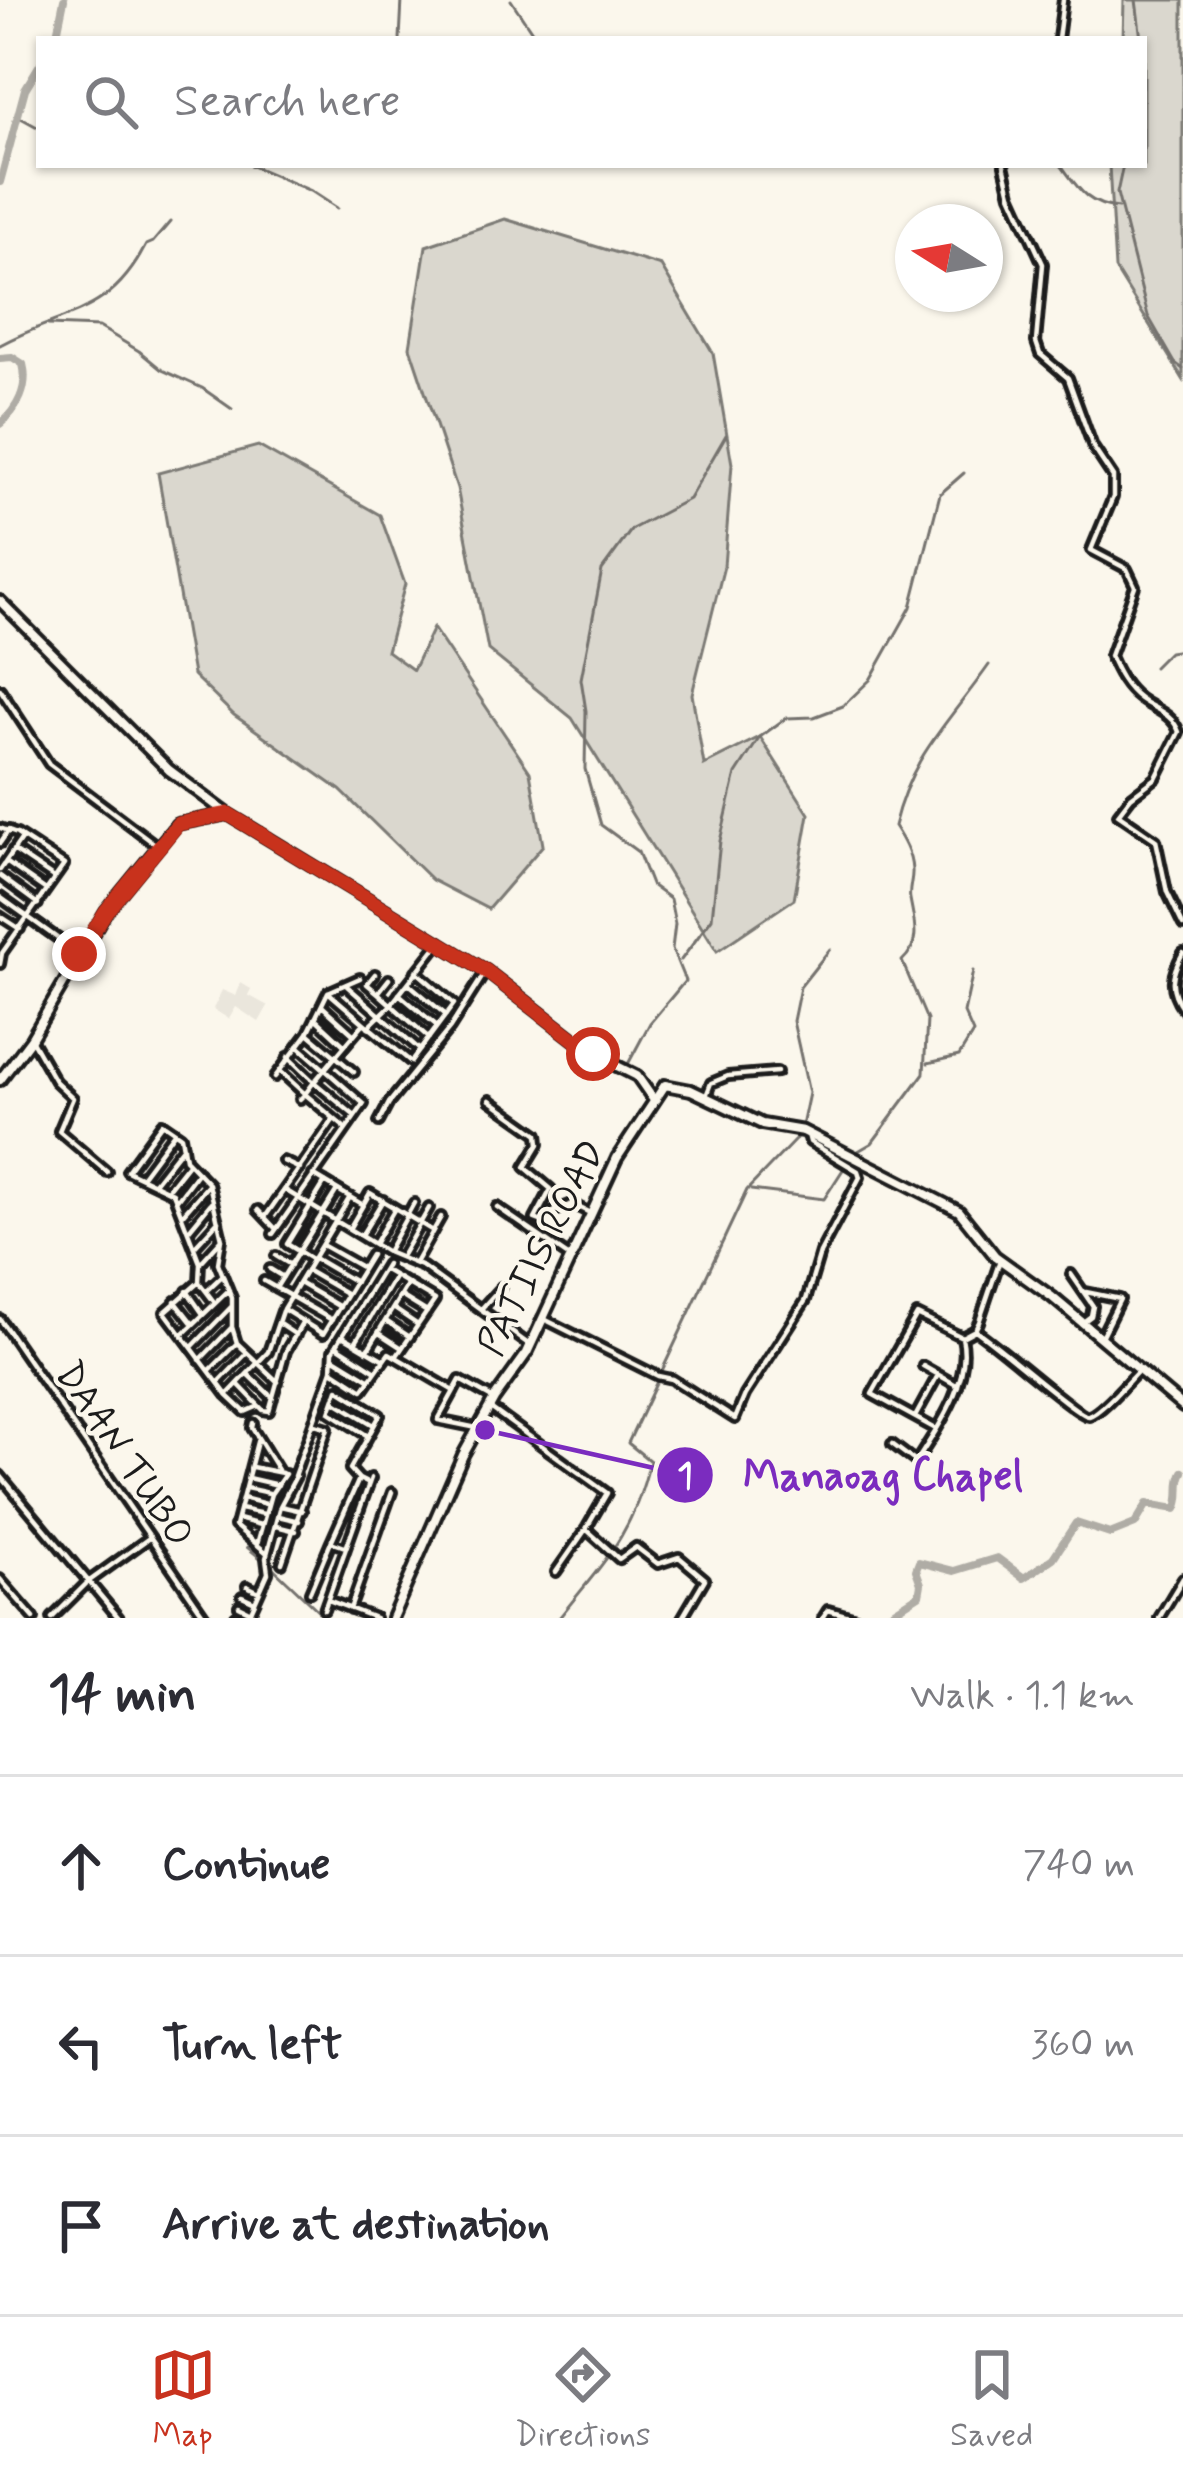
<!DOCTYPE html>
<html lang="en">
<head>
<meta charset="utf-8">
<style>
	:root { --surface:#fff; --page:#f7f7f7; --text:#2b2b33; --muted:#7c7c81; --line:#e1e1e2; --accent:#c8321e }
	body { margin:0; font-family:Mynerve,sans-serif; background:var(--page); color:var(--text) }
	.compass { position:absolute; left:895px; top:204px; width:108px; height:108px; border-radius:50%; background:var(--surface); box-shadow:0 3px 9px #0004; rotate:281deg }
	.stop { position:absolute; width:36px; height:36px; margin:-27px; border:9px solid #c8321e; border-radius:50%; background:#fff }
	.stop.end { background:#c8321e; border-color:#fff; box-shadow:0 3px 12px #0008 }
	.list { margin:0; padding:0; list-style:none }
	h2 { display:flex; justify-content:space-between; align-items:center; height:156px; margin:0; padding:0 48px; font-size:51px }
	h2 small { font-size:39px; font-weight:400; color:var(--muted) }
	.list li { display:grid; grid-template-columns:78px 1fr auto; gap:36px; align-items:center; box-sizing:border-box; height:180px; padding:0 48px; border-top:3px solid var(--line) }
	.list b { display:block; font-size:45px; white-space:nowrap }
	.list em { font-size:39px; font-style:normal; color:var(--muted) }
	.icon { flex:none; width:66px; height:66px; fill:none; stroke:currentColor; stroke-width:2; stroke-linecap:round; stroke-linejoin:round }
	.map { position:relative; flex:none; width:1183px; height:1618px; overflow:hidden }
	.search { position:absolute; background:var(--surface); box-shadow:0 3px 9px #0004; left:36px; right:36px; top:36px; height:132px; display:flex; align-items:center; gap:30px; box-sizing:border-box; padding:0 42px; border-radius:0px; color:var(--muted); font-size:45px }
	.sheet { height:696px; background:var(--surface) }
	nav { display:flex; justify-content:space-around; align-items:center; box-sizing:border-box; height:168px; border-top:3px solid var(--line); background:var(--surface); font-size:33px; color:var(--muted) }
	nav a { display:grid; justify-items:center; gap:6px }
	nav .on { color:var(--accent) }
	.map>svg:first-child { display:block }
	.built { fill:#eae6dc }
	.green { fill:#dad7ce; stroke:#7b7a75; stroke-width:3 }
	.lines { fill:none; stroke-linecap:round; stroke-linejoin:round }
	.stream { stroke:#74726e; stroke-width:3 }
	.river { stroke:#afaca5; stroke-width:8 }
	.minor-casing { stroke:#1c1c1c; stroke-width:14 }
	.tertiary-casing { stroke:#1c1c1c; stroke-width:16 }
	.minor { stroke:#fbf7ec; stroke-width:4.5 }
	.tertiary { stroke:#fbf7ec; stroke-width:8 }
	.route { stroke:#c8321e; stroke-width:15 }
	.labels { text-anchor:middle; stroke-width:9; stroke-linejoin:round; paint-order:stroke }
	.street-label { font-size:39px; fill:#1c1c1c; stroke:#fbf7ec }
	.leader { fill:none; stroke:#7b2cbf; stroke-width:4.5 }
	.callout-dot { fill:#7b2cbf; stroke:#fbf7ec; stroke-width:4.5 }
	.mark-label { font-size:36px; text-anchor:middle; font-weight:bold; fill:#fff }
	.callout-label { font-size:42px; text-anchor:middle; font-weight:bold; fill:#7b2cbf; stroke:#fbf7ec; stroke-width:9; stroke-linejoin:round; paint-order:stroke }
</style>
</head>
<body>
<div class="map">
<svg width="1183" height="1618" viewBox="0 0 1183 1618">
	<rect width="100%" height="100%" fill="#fbf7ec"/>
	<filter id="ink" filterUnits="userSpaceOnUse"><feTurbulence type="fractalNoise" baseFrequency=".00833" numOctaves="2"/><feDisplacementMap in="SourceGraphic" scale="24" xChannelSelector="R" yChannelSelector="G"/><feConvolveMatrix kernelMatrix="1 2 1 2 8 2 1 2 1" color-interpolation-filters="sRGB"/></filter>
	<g filter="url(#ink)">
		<path class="built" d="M241,983L251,989L248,995L268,1006L259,1022L236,1007L229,1019L213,1009L222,990L236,996Z"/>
		<path class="green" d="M1124,0H1183V379L1115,269L1109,165H1144V39H1123Z
			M505,219L661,266L713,353L732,464L724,566L692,694L704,765L760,737L809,814L794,899L717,951L572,718L488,650L457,488L410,347L426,246Z
			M258,446L380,515L405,584L387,651L413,670L433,628L530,772L543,845L488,909L432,880L340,790L234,715L193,675L158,473Z"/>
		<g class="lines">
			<path class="stream" d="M511,0L537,39
				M1136,0L1141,39
				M400,39L402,0
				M19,117L39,128
				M250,165L311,191L337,208
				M1061,165C1078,188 1087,205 1118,208
				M1123,165L1117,193L1148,316L1175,363L1183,369
				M48,325L99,327L139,351L162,370L202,388L232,409
				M0,345C64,310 109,318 146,245L153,242L170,222
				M1154,667L1169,652L1183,650
				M681,960L712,918L720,841L736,774L760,737L786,718L814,717L843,706L870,680L911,607L940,494L964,473
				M928,1063L959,1056L973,1033L964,1013L973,971
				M627,1066L650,1023L685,981L672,949L675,924L670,899L651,885L638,852L601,825L585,769L586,711L581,679L602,570L632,529L689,499L726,435
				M751,1190L824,1199L853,1154L872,1143L924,1073L927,1020L902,961C922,943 914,922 910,899C908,890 913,879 912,870C911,853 903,840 894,826C911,755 949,722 989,665
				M247,1547L264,1561
				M270,1565L326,1618
				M559,1618C605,1560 632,1536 650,1461L628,1443L747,1190L795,1140L802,1126L809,1093L793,1021L800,987L830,949"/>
			<path class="river" d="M56,39L64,0
				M0,182L25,89L39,66
				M0,358L12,357L23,364C29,387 18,409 0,424
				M883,1618L919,1595L921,1584L916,1570L919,1562L954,1571L997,1558L1024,1578L1053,1558L1076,1523L1110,1534L1135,1524L1147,1504L1176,1509C1183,1497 1176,1483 1183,1472"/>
			<defs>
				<path id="minor" d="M1058,39L1063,0
					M1004,165L1011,194L1043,264L1036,342L1040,354L1068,378L1093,447L1113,477V497L1091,550L1127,569L1135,586L1110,656C1117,672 1125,688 1140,699C1155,710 1172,713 1179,732L1156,778L1131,797L1118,814L1156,840L1167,892L1183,925
					M0,689L49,764L159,847
					M0,828L17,834L64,865L2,953L0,964
					M0,843L9,830
					M13,850L53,877
					M6,862L46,890
					M0,870L22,838
					M0,876L38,904
					M0,897L78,953
					M0,916L20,929
					M1183,953C1171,974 1168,988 1183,1009
					M375,974L367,984L378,993
					M389,979L378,993L429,1038
					M409,984L446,1015
					M347,986L420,1050
					M328,992L364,1023
					M399,994L436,1025
					M322,1006L353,1034
					M315,1018L344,1045
					M368,1027L390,1006L440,942
					M308,1033L354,1072
					M31,1039L55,1081L73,1098L59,1131L107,1172
					M288,1057L314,1082L305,1094L344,1127
					M280,1071L305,1094L300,1099
					M275,1077L308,1033L328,992L360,978
					M706,1096L711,1083L728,1076L777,1072
					M490,1100L538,1134L539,1144L525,1167L551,1189L535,1219L543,1222L555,1211L572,1204L592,1214
					M355,1116L314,1082L364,1023L411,1062L454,1004L416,971
					M379,1122L389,1103L450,1028L486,971
					M283,1161L300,1169
					M313,1175L363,1205L370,1193L433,1231L441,1217
					M141,1177L173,1134
					M154,1183L183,1146
					M168,1189L187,1165
					M285,1190L387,1252L423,1267L531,1346
					M350,1197L283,1309L323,1334L371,1255
					M176,1201L198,1172
					M497,1207L571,1258
					M258,1210L275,1228
					M182,1215L209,1184
					M265,1217L334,1119
					M349,1229L363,1205
					M188,1231L211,1203
					M273,1234L364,1104L298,1046
					M361,1236L383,1200
					M374,1244L395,1208
					M322,1245L363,1268
					M194,1247L218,1221
					M387,1252L414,1203
					M402,1255L429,1208
					M276,1256L291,1265
					M314,1258L355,1282
					M313,1260L287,1244L325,1182
					M202,1261L222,1239
					M415,1263L433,1231
					M270,1269L283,1277
					M383,1269L435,1300L396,1357
					M306,1270L347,1294
					M1071,1274L1093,1306L1091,1316L1083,1322
					M264,1281L332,1320
					M199,1282L165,1312L227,1395L245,1412L259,1406
					M299,1283L340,1307
					M276,1288L337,1190
					M187,1291L203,1314
					M206,1291L223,1275
					M1086,1292L1120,1299L1101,1337
					M401,1296L427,1312
					M175,1301L193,1324
					M215,1303L199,1282L200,1263L173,1193L127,1171L162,1123L181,1136L185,1159L209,1184L222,1239L218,1263L232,1298V1327L237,1343L278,1382
					M393,1308L418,1325
					M482,1308L501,1287
					M542,1318L658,1376L672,1379L735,1419L745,1395L806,1300L820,1253L860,1177L858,1171L810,1142L808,1134
					M0,1319L206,1618
					M386,1321L410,1337
					M278,1323L296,1335
					M975,1330C995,1342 1080,1418 1089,1416C1101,1413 1129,1380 1139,1370
					M379,1333L402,1348
					M182,1335L229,1290
					M343,1336L384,1360
					M962,1337L975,1330L979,1322L1000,1260
					M355,1343L395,1276
					M193,1346L231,1307
					M337,1346L376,1371
					M367,1351L408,1283
					M333,1357L369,1379
					M200,1360L232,1327
					M923,1366L958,1386
					M209,1371L237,1343
					M334,1371L363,1390L389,1353L454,1391L438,1420L477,1428
					M248,1374L273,1398
					M218,1383L246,1354
					M238,1384L263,1410L269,1411L286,1351L303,1322
					M454,1391L460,1380L494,1399
					M227,1395L268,1352L282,1311
					M334,1401L374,1425
					M489,1407L607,1493L586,1529L619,1559L636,1547L658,1564L679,1557L705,1579L682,1618
					M915,1417L938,1375
					M253,1423L252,1428L278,1470
					M934,1428L872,1394L917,1315L962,1337
					M258,1438L235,1526L267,1553
					M892,1444L916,1462C938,1428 972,1380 962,1337
					M252,1467L282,1473
					M0,1475L119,1618
					M294,1476L332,1370L333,1351L386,1264
					M248,1478L278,1485
					M359,1479L350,1469L380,1415L338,1389L330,1412L368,1436
					M246,1488L269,1493
					M243,1498L266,1504
					M280,1506L302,1511
					M240,1509L264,1514
					M278,1516L299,1521
					M238,1519L261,1525
					M276,1526L296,1531
					M257,1544L271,1494L285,1474
					M345,1547L331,1542L359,1479L369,1484
					M282,1563L328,1428L315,1424
					M556,1572L586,1529
					M0,1579L34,1618
					M247,1586L259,1592
					M310,1592L331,1542
					M242,1596L255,1602
					M328,1600L375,1618
					M239,1606L251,1612
					M350,1609L392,1492
					M324,1610L371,1478
					M236,1616L239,1618
					M52,1618L88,1582L149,1538
					M248,1618L268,1573L266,1558L280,1506L296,1476
					M823,1618L828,1610L856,1618
					M1159,1618L1183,1578"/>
				<path id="tertiary" d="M0,601L169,770L228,814L486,971L593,1054L637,1076L653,1099
					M0,1080L31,1039L106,911L177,824L228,814
					M392,1618L463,1455L494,1399L527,1353L617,1158L665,1085L691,1090L762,1124L803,1131L959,1211L995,1256L1052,1297L1183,1407"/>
			</defs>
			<use href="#minor" class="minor-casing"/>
			<use href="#tertiary" class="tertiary-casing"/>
			<use href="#minor" class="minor"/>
			<use href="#tertiary" class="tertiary"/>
		</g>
	</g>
	<g class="lines" filter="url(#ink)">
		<path class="route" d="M79,954L106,911L178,824L228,814L486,971L593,1054"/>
	</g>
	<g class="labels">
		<g class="street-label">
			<text transform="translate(540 1247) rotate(-63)" y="14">PATIIS ROAD</text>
			<text transform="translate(126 1453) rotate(56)" y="14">DAAN TUBO</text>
		</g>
	</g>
	<path class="leader" d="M485 1430L685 1475"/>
	<g class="callout-dot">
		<circle cx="485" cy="1430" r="12"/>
		<circle cx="685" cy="1475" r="30"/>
	</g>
	<g class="mark-label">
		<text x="685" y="1487">1</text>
	</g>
	<g class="callout-label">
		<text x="883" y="1489">Manaoag Chapel</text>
	</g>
</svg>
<svg class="compass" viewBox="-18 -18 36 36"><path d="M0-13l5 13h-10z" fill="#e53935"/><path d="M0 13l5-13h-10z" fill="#7c7c81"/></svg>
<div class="stop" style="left:593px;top:1054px"></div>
<div class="stop end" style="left:79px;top:954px"></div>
<div class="search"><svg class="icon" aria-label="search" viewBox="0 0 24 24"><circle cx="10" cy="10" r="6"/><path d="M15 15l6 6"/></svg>Search here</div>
</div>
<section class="sheet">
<h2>14 min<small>Walk · 1.1 km</small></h2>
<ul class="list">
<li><svg class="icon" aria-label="ahead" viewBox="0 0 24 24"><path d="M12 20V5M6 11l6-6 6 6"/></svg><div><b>Continue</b></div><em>740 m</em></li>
<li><svg class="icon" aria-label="left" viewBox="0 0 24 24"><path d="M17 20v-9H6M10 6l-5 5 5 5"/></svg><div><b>Turn left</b></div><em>360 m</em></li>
<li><svg class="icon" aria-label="arrive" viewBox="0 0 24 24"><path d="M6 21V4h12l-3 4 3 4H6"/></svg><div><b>Arrive at destination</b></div></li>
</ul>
</section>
<nav>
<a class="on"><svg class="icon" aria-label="map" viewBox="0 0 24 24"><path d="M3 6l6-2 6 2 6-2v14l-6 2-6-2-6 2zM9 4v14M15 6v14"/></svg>Map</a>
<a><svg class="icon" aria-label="directions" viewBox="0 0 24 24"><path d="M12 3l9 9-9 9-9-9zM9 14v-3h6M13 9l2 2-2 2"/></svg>Directions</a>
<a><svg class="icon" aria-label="saved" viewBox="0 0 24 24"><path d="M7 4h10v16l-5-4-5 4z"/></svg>Saved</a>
</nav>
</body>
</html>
